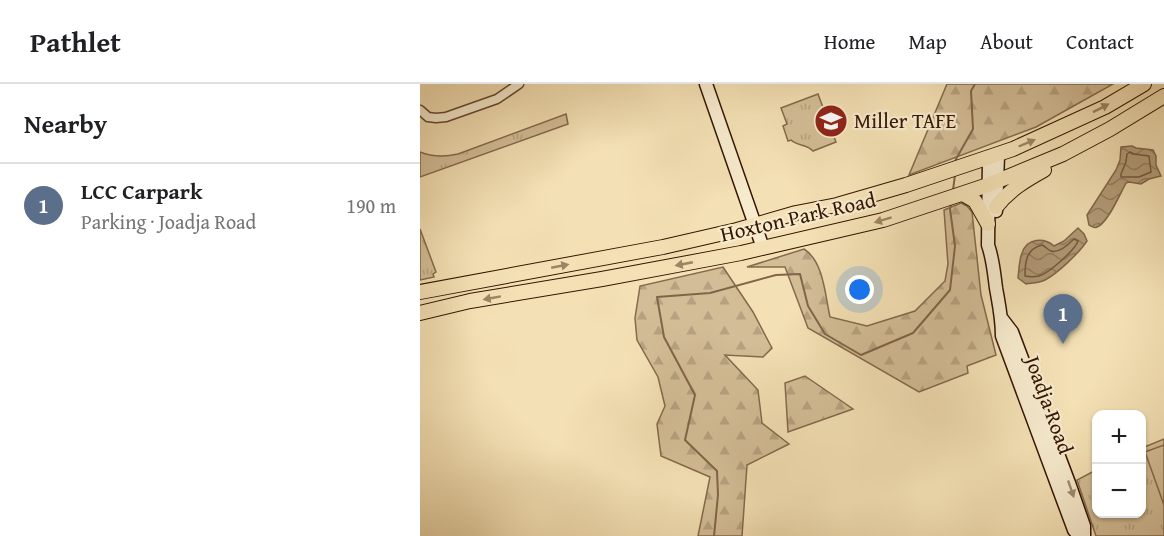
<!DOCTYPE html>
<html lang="en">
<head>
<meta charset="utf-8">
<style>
	:root { --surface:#fff; --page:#f6f6f6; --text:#202124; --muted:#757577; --line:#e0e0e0; --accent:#8f2418 }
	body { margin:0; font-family:"Gentium Book Plus",serif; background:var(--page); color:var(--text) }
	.controls { position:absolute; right:18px; bottom:18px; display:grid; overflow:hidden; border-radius:12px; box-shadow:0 2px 4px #0004 }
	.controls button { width:54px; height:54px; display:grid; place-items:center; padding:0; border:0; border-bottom:2px solid var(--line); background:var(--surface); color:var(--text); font:30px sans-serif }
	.you { position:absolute; left:440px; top:206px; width:21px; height:21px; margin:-15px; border:4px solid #fff; border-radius:50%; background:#1a73e8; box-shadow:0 0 0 9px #1a73e833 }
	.badge { display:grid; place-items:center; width:39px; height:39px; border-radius:50%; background:var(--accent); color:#fff; font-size:20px; font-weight:700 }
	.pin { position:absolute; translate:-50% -50px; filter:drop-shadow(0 2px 3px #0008) }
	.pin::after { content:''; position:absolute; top:32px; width:21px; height:18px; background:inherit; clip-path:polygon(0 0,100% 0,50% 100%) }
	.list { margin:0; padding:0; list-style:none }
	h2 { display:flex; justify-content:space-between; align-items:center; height:78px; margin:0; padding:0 24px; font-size:26px }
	h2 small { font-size:20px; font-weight:400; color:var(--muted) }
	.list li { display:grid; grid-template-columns:39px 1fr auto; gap:18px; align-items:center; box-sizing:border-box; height:84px; padding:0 24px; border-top:2px solid var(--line) }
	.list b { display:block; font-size:22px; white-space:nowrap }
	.list p { margin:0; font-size:20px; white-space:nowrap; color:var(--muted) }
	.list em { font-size:20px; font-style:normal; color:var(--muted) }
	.map { position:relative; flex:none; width:744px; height:452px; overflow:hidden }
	header { display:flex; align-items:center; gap:36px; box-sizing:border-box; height:84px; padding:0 30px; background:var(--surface); border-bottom:2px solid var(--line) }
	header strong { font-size:28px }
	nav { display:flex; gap:33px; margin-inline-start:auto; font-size:21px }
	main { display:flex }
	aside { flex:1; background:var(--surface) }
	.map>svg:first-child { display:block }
	.grass { fill:url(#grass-tufts); stroke:#84694c; stroke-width:1.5 }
	.forest { fill:url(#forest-firs); stroke:#84694c; stroke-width:1.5 }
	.garden { fill:#d3bd96; stroke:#84694c; stroke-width:1.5 }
	.water { fill:url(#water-waves); stroke:#806548; stroke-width:1.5 }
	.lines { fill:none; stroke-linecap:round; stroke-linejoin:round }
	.shore { stroke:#73583c; stroke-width:1.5 }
	.stream { stroke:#806548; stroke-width:2 }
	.street-casing { stroke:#64482e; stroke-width:11 }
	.secondary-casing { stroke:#341501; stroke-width:15 }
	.primary-casing { stroke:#341501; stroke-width:16 }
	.street { stroke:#f7ebce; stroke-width:8 }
	.secondary { stroke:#f7ebce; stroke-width:12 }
	.primary { stroke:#f3e0b4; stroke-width:14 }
	.oneway { fill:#9d8563 }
	.oneway2 { fill:#9f8b72 }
	.labels { text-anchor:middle; stroke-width:4.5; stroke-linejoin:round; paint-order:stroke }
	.poi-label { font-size:21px; fill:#341501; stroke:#f7ebce; text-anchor:start }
	.street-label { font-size:21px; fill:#341501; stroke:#f7ebce }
</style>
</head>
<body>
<header>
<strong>Pathlet</strong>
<nav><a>Home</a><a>Map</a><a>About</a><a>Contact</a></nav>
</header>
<main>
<aside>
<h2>Nearby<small></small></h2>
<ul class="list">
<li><span class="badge" style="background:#5c6f8a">1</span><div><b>LCC Carpark</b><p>Parking · Joadja Road</p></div><em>190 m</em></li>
</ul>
</aside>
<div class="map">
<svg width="744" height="452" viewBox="0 0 744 452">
	<defs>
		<pattern id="grass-tufts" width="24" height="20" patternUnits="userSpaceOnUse" patternTransform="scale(1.5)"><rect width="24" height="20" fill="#d3bd96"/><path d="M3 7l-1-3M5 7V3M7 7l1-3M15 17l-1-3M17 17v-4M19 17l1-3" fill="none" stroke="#b6a280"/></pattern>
		<pattern id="forest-firs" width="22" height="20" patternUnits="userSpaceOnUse" patternTransform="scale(1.5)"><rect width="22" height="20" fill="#d3bd96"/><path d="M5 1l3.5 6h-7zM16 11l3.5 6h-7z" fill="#b6a280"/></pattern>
		<pattern id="water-waves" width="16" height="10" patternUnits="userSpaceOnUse" patternTransform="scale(1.5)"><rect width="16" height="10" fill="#b29b77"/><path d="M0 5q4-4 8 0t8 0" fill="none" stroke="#927d5f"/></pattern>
	</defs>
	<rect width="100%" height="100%" fill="#f3e0b4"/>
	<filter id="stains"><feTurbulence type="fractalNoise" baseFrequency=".00333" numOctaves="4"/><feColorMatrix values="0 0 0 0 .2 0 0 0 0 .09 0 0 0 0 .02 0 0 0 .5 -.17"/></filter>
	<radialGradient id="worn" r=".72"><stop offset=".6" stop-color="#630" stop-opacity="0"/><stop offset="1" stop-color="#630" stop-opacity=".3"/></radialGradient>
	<path class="grass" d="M398,10L416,58L393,67C387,60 377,62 371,56L368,57L363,42L367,40L361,24Z
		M146,30L148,40L0,93V68C12,73 25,73 38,70Z
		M0,145L16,188L13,190L14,193L0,196Z
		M744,355V452H676L657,396L676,386V430H722V364Z"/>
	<path class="forest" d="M527,0H693L616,43L489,91Z
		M541,119L547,122L552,128L561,211L576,271L547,282L548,289L499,308L388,244L365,183H327L384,165C404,178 405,211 410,233L447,242L495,227L525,197L528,180L524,126Z
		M303,183L333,228L352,264L343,273L305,271L338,306L342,339L369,360L327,381L322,452H278L290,393L241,372L237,340L245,322L238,293L217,256L215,234L220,202Z
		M385,292L433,325L368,348L365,299Z"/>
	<path class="garden" d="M744,361V421L725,368Z"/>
	<path class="water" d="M712,62L716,64L733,66L736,72V81L741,92L729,95L721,100L709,98L706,99C700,110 689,136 679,142C674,145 673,143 669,141L667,131L696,86L700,76L701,63Z
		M658,144L664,150L667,157C659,169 638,189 625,196C619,199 612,199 606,200L598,194C599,186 599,176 602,169C607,154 624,153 634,162L644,157Z"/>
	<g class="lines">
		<path class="shore" d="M710,68L714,70L729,72L731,88L719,93H701V90L706,78L707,70Z
			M654,155L658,157C655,166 629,189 619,192C614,193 610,193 605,192C605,178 606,165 622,161C626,163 628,166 631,167C639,170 649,160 654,155Z"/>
		<path class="stream" d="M535,79L536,75L553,45L551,7L555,0
			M533,106L535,91
			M294,452L298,411L297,387L265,356L275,311L244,253L237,213L290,209L356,191L380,190L388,222L405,250L441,271L493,249L530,206L535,162L530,125L531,120"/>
		<defs>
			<path id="street" d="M0,26L8,33L16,34L26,33L77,15L99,0"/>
			<path id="secondary" d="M286,0L343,164
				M569,74L568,161C573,175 574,189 576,204C579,221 582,234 582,252L654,446L659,452
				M576,127L578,71
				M582,235L592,248L649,399L664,442V452"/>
			<path id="primary" d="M543,110L555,117L568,140
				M576,123C589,106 606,96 624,86
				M0,208L243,163L317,146L376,129L417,121L486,101L593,65L685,23L724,0
				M0,229L50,217L182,195L321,169L463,136L568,101L643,70L690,45L744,12"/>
		</defs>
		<use href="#street" class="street-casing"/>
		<use href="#secondary" class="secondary-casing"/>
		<use href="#primary" class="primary-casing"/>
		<use href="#street" class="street"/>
		<use href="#secondary" class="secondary"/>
		<use href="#primary" class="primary"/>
	</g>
	<defs><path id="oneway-solid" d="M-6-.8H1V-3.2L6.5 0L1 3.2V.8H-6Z" transform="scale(1.5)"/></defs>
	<g class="oneway">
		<use href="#oneway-solid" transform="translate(681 24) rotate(-27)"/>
		<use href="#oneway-solid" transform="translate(607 59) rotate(-23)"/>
		<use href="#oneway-solid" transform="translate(463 136) rotate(163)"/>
		<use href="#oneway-solid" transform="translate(264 180) rotate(169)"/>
		<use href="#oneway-solid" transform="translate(140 182) rotate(-11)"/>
		<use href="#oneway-solid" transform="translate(72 214) rotate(170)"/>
	</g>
	<use class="oneway2" href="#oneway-solid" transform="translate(651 405) rotate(71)"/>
	<defs>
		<symbol id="university-disc" viewBox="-11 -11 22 22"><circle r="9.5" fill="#8f2418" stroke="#f7ebce"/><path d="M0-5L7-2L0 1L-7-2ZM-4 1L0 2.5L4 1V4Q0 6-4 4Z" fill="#fff"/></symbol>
	</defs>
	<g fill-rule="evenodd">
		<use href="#university-disc" x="392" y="18" width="38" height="38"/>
	</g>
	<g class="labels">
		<g class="poi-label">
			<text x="434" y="44">Miller TAFE</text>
		</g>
		<g class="street-label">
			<text transform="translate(378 133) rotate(-13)" y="7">Hoxton Park Road</text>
			<text transform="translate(629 321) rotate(70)" y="7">Joadja Road</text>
		</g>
	</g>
	<rect width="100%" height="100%" filter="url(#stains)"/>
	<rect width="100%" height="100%" fill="url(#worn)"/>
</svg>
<div class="controls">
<button>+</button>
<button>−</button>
</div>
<div class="you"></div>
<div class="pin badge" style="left:643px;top:260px;background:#5c6f8a">1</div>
</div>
</main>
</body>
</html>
